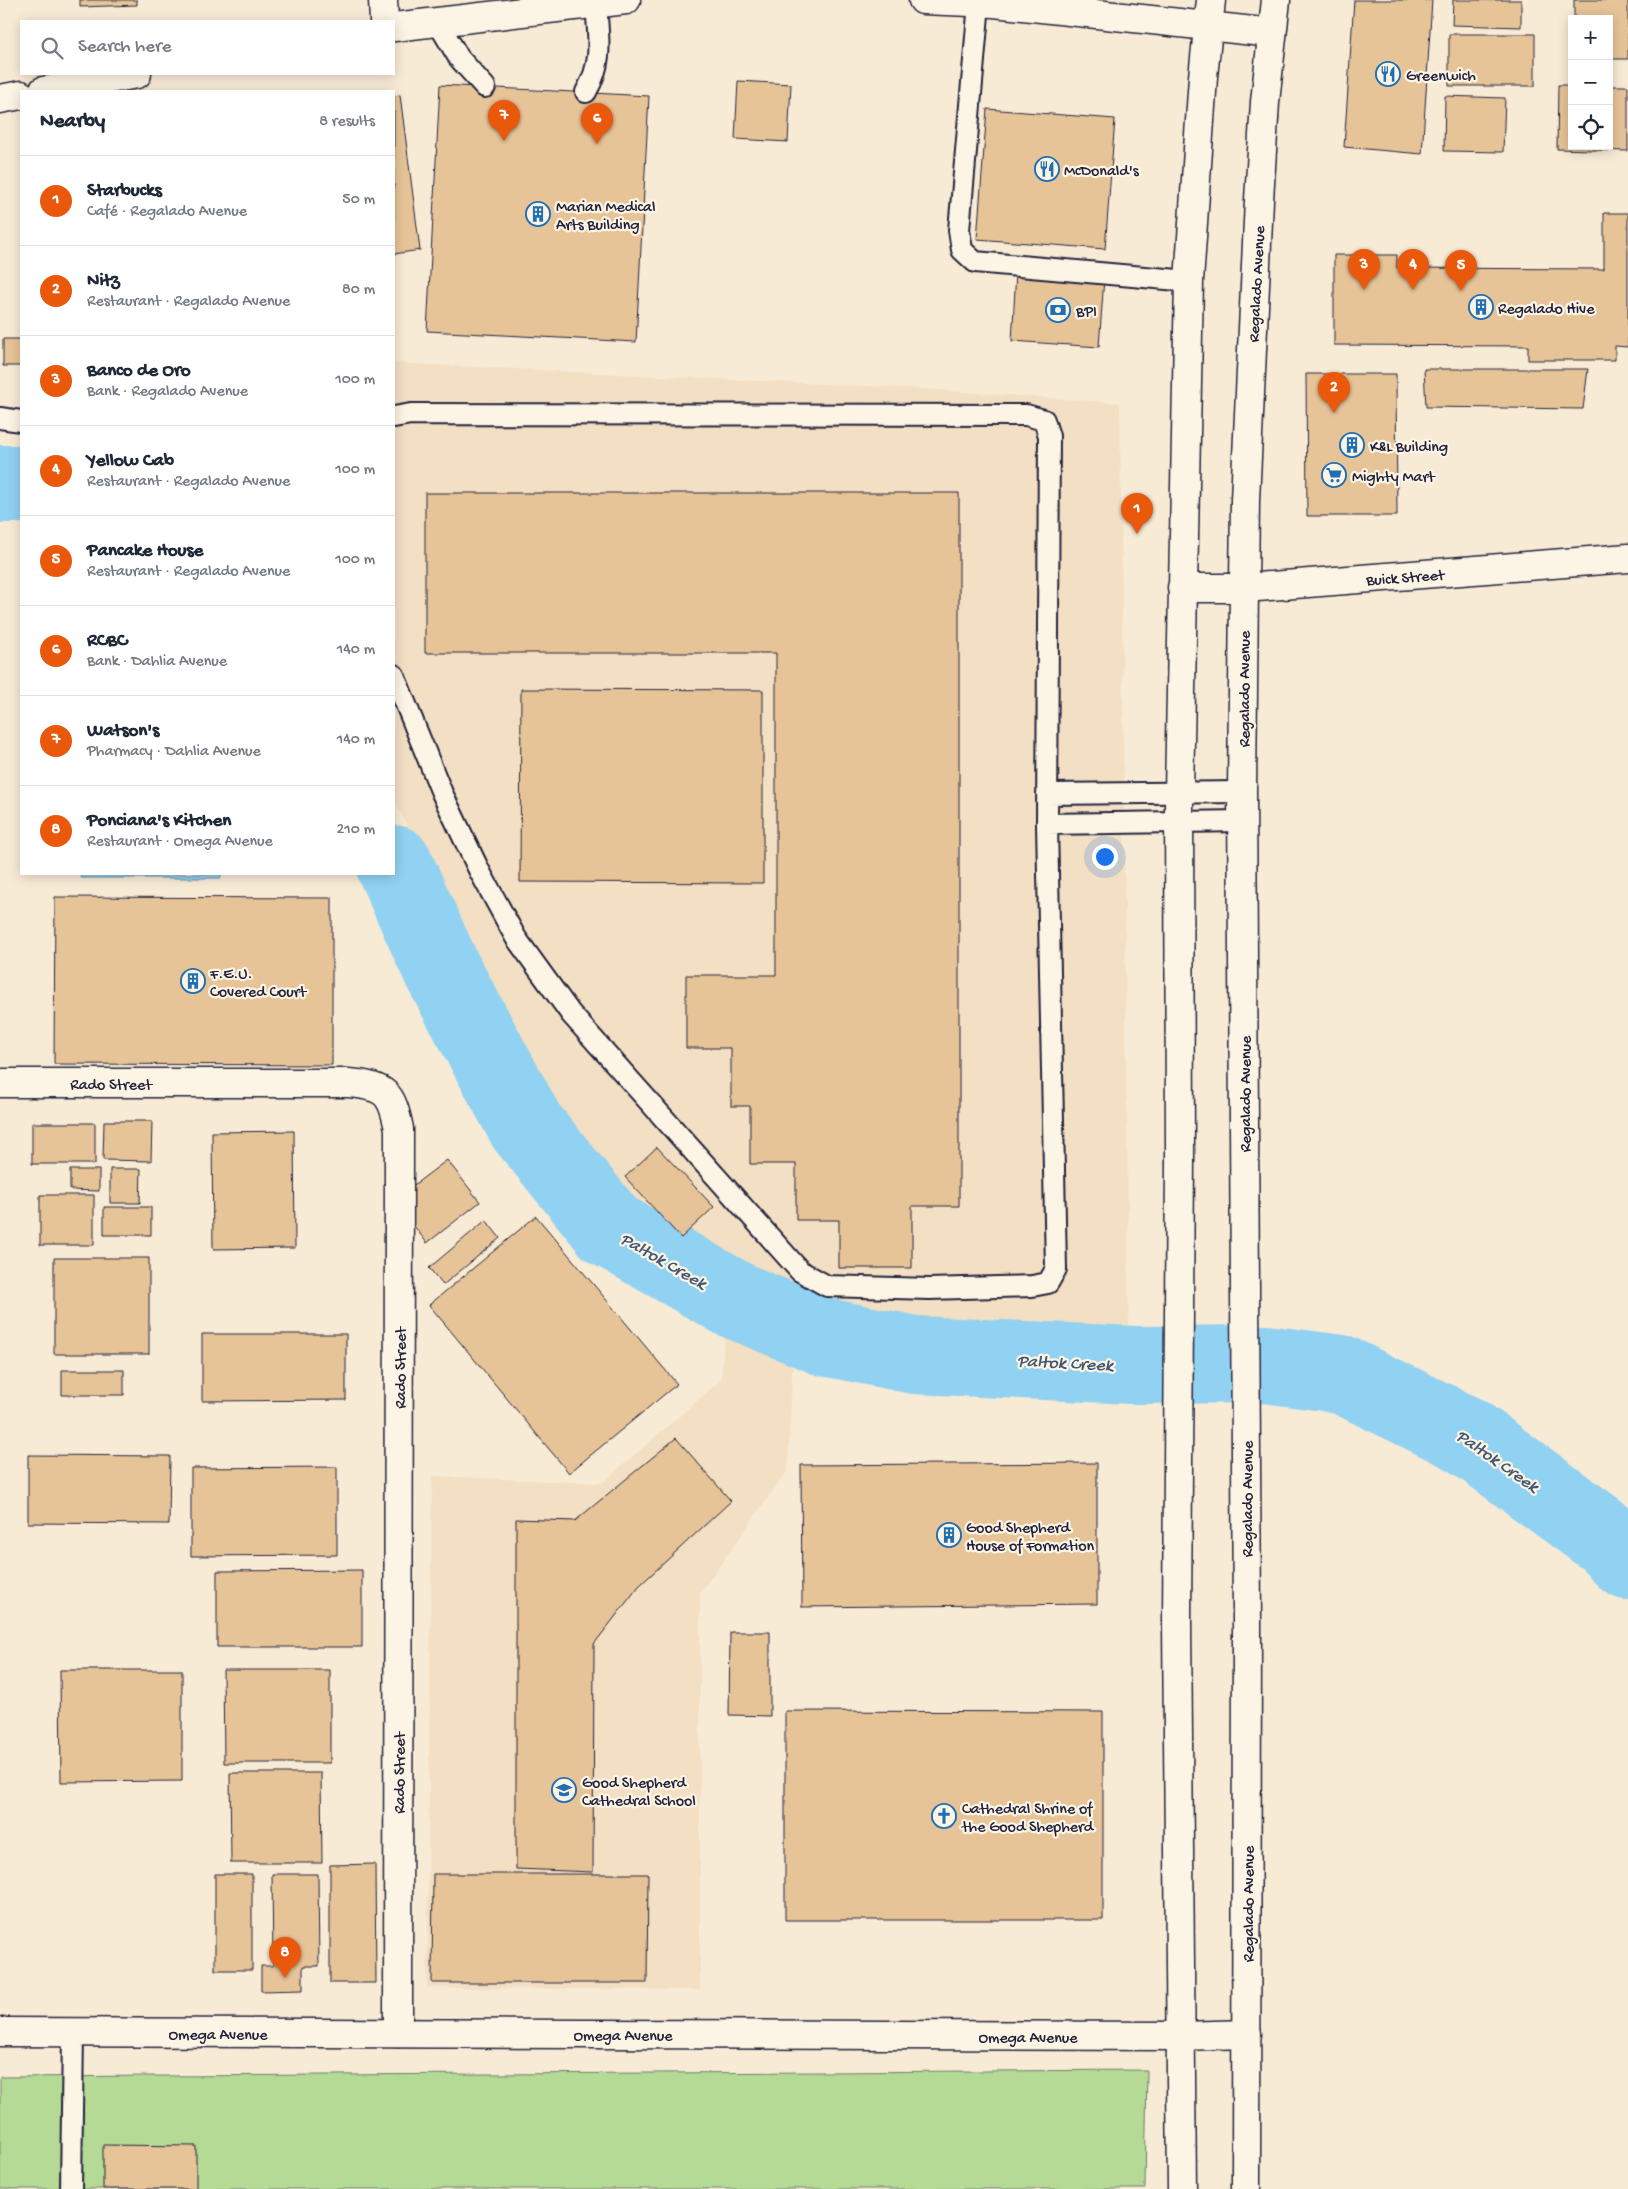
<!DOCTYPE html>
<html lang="en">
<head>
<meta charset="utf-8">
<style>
	:root { --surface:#fff; --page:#f6f6f7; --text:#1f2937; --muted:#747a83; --line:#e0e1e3; --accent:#ea580c }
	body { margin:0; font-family:"Gochi Hand",sans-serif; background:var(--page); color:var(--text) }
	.controls { position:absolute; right:15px; top:15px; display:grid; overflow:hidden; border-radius:0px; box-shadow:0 2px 12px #0003 }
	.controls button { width:45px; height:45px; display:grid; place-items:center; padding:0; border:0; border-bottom:1px solid var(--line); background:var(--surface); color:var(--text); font:25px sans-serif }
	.you { position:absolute; left:1104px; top:856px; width:18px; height:18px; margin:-12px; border:4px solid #fff; border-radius:50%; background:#1a73e8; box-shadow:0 0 0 8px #1a73e833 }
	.badge { display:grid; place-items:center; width:32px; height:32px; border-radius:50%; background:var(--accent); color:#fff; font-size:16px; font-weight:700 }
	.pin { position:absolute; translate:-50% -41px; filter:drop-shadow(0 1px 2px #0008) }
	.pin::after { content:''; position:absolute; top:26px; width:18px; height:15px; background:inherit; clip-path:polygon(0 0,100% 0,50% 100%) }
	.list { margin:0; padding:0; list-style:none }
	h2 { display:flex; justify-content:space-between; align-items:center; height:65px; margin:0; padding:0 20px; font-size:21px }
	h2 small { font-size:16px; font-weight:400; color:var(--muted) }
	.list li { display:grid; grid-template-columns:32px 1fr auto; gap:15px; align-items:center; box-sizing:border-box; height:90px; padding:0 20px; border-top:1px solid var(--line) }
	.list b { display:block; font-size:19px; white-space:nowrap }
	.list p { margin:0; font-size:16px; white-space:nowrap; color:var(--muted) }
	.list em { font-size:16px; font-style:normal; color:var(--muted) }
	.icon { flex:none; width:28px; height:28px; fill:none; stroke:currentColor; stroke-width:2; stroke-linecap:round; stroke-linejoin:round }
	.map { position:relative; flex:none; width:1628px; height:2189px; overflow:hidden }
	.search { position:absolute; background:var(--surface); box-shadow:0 2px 12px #0003; left:20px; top:20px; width:375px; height:55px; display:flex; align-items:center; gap:12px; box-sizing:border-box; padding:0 18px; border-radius:0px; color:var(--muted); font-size:19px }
	.panel { position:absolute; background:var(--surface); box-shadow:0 2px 12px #0003; left:20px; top:90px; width:375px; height:785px; border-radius:0px }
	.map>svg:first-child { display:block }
	.built { fill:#f3dfc3 }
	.green { fill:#b4da95; stroke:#6b7e68 }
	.water { fill:#91d1f2; stroke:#658ba9 }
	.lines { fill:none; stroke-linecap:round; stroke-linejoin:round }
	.river { stroke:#91d1f2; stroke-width:78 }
	.building { fill:#e7c498; stroke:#22223b }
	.service-casing { stroke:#22223b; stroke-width:24 }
	.minor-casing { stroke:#22223b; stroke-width:31 }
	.tertiary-casing { stroke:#22223b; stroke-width:31 }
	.secondary-casing { stroke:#22223b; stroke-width:31 }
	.service { stroke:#fcf5e5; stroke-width:20 }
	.minor { stroke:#fcf5e5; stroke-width:28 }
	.tertiary { stroke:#fcf5e5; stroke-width:28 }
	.secondary { stroke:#fcf5e5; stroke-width:28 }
	.labels { text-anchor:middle; stroke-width:4.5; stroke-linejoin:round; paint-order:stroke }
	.poi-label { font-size:16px; fill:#22223b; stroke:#fcf5e5; text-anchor:start }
	.street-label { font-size:16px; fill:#22223b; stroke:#fcf5e5 }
	.water-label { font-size:18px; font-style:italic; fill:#435772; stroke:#fcf5e5 }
</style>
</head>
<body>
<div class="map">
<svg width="1628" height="2189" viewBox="0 0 1628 2189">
	<rect width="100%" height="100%" fill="#f8ebd6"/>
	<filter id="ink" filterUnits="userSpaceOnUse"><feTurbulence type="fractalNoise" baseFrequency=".02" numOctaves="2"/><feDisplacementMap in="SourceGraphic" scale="10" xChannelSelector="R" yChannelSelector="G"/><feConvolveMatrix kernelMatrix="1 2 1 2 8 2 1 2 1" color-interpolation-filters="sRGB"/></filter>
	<g filter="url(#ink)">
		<path class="built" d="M394,363L924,389L1120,403L1129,1336L945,1339L890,1336L799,1309L689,1251L562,1132L394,800Z
			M725,1329L793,1351L788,1470L700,1593V1990L427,1988L432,1476L602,1483L721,1380Z"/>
		<path class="green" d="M1147,2070L1145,2189H0V2077Z"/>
		<path class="water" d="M81,874H221V878H81Z"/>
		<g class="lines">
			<path class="river" d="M0,484H21
				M394,864L442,970L526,1126L610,1229L735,1300L825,1337L915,1355L1134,1365L1265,1364L1341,1374L1466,1435L1609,1540L1628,1561"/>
		</g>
		<path class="building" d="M80,0H137V5L80,7Z
			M1354,0H1432L1422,154L1344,147Z
			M1453,0H1521V27L1452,25Z
			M1574,0H1628V59H1609V19H1574Z
			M1449,34H1535V86H1449Z
			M738,81L791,84L788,142L735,139Z
			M440,85L649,96L636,342L427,331Z
			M1558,85H1572V146H1609V86H1628V151L1557,149Z
			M400,95L420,250L394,254V96Z
			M1445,96L1505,98L1503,152L1444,151Z
			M987,109L1115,119L1105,249L977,239Z
			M1604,213H1628V347L1615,346V360H1528V346L1334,345V255H1397V268L1604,269Z
			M1016,272L1104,278L1099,347L1012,341Z
			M3,339H21V366H3Z
			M1424,369H1588L1583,409L1426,407Z
			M1306,374H1396L1397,516H1307Z
			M425,493H959V1206H912V1268H839V1220H796V1164H750V1106H731V1048H686V975H776V653H425Z
			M521,689L763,690V883L520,882Z
			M55,897L332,898V1065L54,1064Z
			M104,1121H152L151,1161L103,1160Z
			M32,1123H95V1164H32Z
			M294,1131L295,1248L213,1249L212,1132Z
			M657,1147L714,1207L681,1238L625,1177Z
			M447,1160L480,1202L427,1243L394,1200Z
			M110,1169H141L140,1203H110Z
			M70,1170H99V1191L70,1190Z
			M40,1195H94V1245H40Z
			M104,1207H151V1235H104Z
			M536,1216L677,1384L569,1473L429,1305Z
			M486,1220L500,1238L443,1285L429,1268Z
			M54,1258H149V1354H54Z
			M202,1334H346V1400L202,1401Z
			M62,1370H124V1395H62Z
			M676,1438L731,1501L639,1586L594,1644L593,1872L516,1869V1519L575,1521Z
			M28,1455L170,1456L169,1524L28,1523Z
			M1097,1463V1604L802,1607L801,1465Z
			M337,1467V1555L191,1556V1468Z
			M362,1570V1647H217V1571Z
			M730,1632H770V1716L729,1715Z
			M60,1670H182V1781L61,1782Z
			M223,1670H330V1763H224Z
			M785,1711L1103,1712V1920H785Z
			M230,1773H321L322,1863H231Z
			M375,1864L376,1983H330V1865Z
			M215,1874H252V1970H215Z
			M272,1874H318L319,1966H303V1990L261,1991V1966H273Z
			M433,1874H648L647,1983H432Z
			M103,2145L196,2146V2189H103Z"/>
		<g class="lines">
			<defs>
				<path id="service" d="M979,3L959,230L962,250L975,262L1189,281
					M438,23L459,58L485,87
					M586,92C604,61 598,38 596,3
					M394,417L411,414L1026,415L1044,420L1049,436L1047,824L1056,1269L1048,1283L1032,1286L929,1289L827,1286L800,1271L571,1014L516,938L480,872L442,793L394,675
					M0,418L21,421
					M1047,794L1242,792
					M1047,824L1243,821
					M71,2189L73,2032"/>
				<path id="minor" d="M383,0L384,21
					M0,1083H348C386,1086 392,1093 399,1129L398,2033"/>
				<path id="tertiary" d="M923,0L994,3L1272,33
					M394,27L626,0
					M43,91L137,74
					M0,99L21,95
					M1182,588H1244L1628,558
					M0,2032L1181,2036L1247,2034"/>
				<path id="secondary" d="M1182,2189L1177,1624L1180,1157L1179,793L1189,281L1203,77L1211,0
					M1246,2189L1247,1623L1242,792L1244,588L1245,500L1259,200L1265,102L1276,0"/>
			</defs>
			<use href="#service" class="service-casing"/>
			<use href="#minor" class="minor-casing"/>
			<use href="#tertiary" class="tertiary-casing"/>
			<use href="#secondary" class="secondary-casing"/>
			<use href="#service" class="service"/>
			<use href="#minor" class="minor"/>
			<use href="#tertiary" class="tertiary"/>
			<use href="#secondary" class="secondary"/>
		</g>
	</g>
	<defs>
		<symbol id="restaurant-ring" viewBox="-11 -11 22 22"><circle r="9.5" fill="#fcf5e5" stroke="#1f6fb2" stroke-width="1.5"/><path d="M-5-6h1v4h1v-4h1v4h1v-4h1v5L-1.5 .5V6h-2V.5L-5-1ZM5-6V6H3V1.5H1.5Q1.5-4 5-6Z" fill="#1f6fb2"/></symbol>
		<symbol id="building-ring" viewBox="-11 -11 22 22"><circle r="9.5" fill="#fcf5e5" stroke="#1f6fb2" stroke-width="1.5"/><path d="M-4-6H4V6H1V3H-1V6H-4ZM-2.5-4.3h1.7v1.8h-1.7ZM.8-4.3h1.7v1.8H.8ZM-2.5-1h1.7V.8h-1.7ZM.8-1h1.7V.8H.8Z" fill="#1f6fb2"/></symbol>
		<symbol id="bank-ring" viewBox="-11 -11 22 22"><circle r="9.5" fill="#fcf5e5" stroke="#1f6fb2" stroke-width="1.5"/><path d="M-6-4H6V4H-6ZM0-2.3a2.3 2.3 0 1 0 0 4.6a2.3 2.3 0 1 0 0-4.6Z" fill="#1f6fb2"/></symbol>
		<symbol id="supermarket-ring" viewBox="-11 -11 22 22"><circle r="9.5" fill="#fcf5e5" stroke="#1f6fb2" stroke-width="1.5"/><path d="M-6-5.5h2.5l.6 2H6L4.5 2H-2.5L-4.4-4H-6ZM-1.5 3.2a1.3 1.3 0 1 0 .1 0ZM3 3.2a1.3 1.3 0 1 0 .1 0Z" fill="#1f6fb2"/></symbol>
		<symbol id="school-ring" viewBox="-11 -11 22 22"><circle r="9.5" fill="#fcf5e5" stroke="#1f6fb2" stroke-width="1.5"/><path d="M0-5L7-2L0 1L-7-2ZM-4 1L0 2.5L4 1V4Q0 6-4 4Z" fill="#1f6fb2"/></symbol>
		<symbol id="church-ring" viewBox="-11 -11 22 22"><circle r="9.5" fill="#fcf5e5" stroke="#1f6fb2" stroke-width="1.5"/><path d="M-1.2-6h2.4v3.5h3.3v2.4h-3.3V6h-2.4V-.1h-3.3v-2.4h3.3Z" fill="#1f6fb2"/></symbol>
	</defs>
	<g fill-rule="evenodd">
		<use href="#restaurant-ring" x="1374" y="60" width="28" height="28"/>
		<use href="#restaurant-ring" x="1033" y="155" width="28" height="28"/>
		<use href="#building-ring" x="524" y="200" width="28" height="28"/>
		<use href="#building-ring" x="1467" y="293" width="28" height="28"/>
		<use href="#bank-ring" x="1044" y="296" width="28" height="28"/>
		<use href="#building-ring" x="1338" y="431" width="28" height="28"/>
		<use href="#supermarket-ring" x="1320" y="461" width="28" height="28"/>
		<use href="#building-ring" x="179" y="967" width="28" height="28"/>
		<use href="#building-ring" x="935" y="1521" width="28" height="28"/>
		<use href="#school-ring" x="550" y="1776" width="28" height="28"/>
		<use href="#church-ring" x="930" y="1802" width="28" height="28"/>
	</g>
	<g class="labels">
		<g class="poi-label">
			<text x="1406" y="80">Greenwich</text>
			<text x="1064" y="175">McDonald's</text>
			<text x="556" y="211">Marian Medical<tspan x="556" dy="18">Arts Building</tspan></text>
			<text x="1498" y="313">Regalado Hive</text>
			<text x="1076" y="316">BPI</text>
			<text x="1370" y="451">K&amp;L Building</text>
			<text x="1352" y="481">Mighty Mart</text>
			<text x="210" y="978">F.E.U.<tspan x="210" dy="18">Covered Court</tspan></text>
			<text x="966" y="1532">Good Shepherd<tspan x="966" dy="18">House of Formation</tspan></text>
			<text x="582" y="1787">Good Shepherd<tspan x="582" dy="18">Cathedral School</tspan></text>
			<text x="962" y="1813">Cathedral Shrine of<tspan x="962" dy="18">the Good Shepherd</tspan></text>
		</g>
		<g class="street-label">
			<text transform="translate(1255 284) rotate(-87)" y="6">Regalado Avenue</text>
			<text transform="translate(1405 576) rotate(-4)" y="6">Buick Street</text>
			<text transform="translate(1243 689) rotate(-90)" y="6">Regalado Avenue</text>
			<text x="111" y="1089">Rado Street</text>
			<text transform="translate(1244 1094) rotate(-90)" y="6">Regalado Avenue</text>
			<text transform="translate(399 1368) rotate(-90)" y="6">Rado Street</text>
			<text transform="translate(1246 1499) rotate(-90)" y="6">Regalado Avenue</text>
			<text transform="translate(398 1773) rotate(-90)" y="6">Rado Street</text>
			<text transform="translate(1247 1904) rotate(-90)" y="6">Regalado Avenue</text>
			<text x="218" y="2039">Omega Avenue</text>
			<text x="623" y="2040">Omega Avenue</text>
			<text x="1028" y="2042">Omega Avenue</text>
		</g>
		<g class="water-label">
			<text transform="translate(664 1260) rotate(30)" y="6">Paltok Creek</text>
			<text transform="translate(1065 1362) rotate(3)" y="6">Paltok Creek</text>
			<text transform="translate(1498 1460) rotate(35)" y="6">Paltok Creek</text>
		</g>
	</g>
</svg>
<div class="controls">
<button>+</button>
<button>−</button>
<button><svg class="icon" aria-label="locate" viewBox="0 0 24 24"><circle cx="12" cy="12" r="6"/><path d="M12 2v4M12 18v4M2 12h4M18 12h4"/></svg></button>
</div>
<div class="you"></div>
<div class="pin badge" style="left:1137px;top:534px">1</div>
<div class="pin badge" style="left:1334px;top:413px">2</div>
<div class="pin badge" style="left:1364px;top:290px">3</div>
<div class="pin badge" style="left:1413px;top:290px">4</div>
<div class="pin badge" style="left:1461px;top:291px">5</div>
<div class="pin badge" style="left:597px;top:144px">6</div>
<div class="pin badge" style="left:504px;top:141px">7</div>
<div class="pin badge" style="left:285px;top:1978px">8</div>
<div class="search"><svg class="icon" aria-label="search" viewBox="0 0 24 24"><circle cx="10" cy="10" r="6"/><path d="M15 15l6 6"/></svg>Search here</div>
<section class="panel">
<h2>Nearby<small>8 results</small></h2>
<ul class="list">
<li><span class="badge">1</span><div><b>Starbucks</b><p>Café · Regalado Avenue</p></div><em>50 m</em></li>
<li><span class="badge">2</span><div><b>Nitz</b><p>Restaurant · Regalado Avenue</p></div><em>80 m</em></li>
<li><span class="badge">3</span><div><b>Banco de Oro</b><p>Bank · Regalado Avenue</p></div><em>100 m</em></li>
<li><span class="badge">4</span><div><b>Yellow Cab</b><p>Restaurant · Regalado Avenue</p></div><em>100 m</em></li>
<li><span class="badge">5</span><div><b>Pancake House</b><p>Restaurant · Regalado Avenue</p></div><em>100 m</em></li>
<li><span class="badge">6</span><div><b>RCBC</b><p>Bank · Dahlia Avenue</p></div><em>140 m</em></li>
<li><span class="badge">7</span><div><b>Watson's</b><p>Pharmacy · Dahlia Avenue</p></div><em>140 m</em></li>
<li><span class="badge">8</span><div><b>Ponciana's Kitchen</b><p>Restaurant · Omega Avenue</p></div><em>210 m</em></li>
</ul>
</section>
</div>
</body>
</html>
